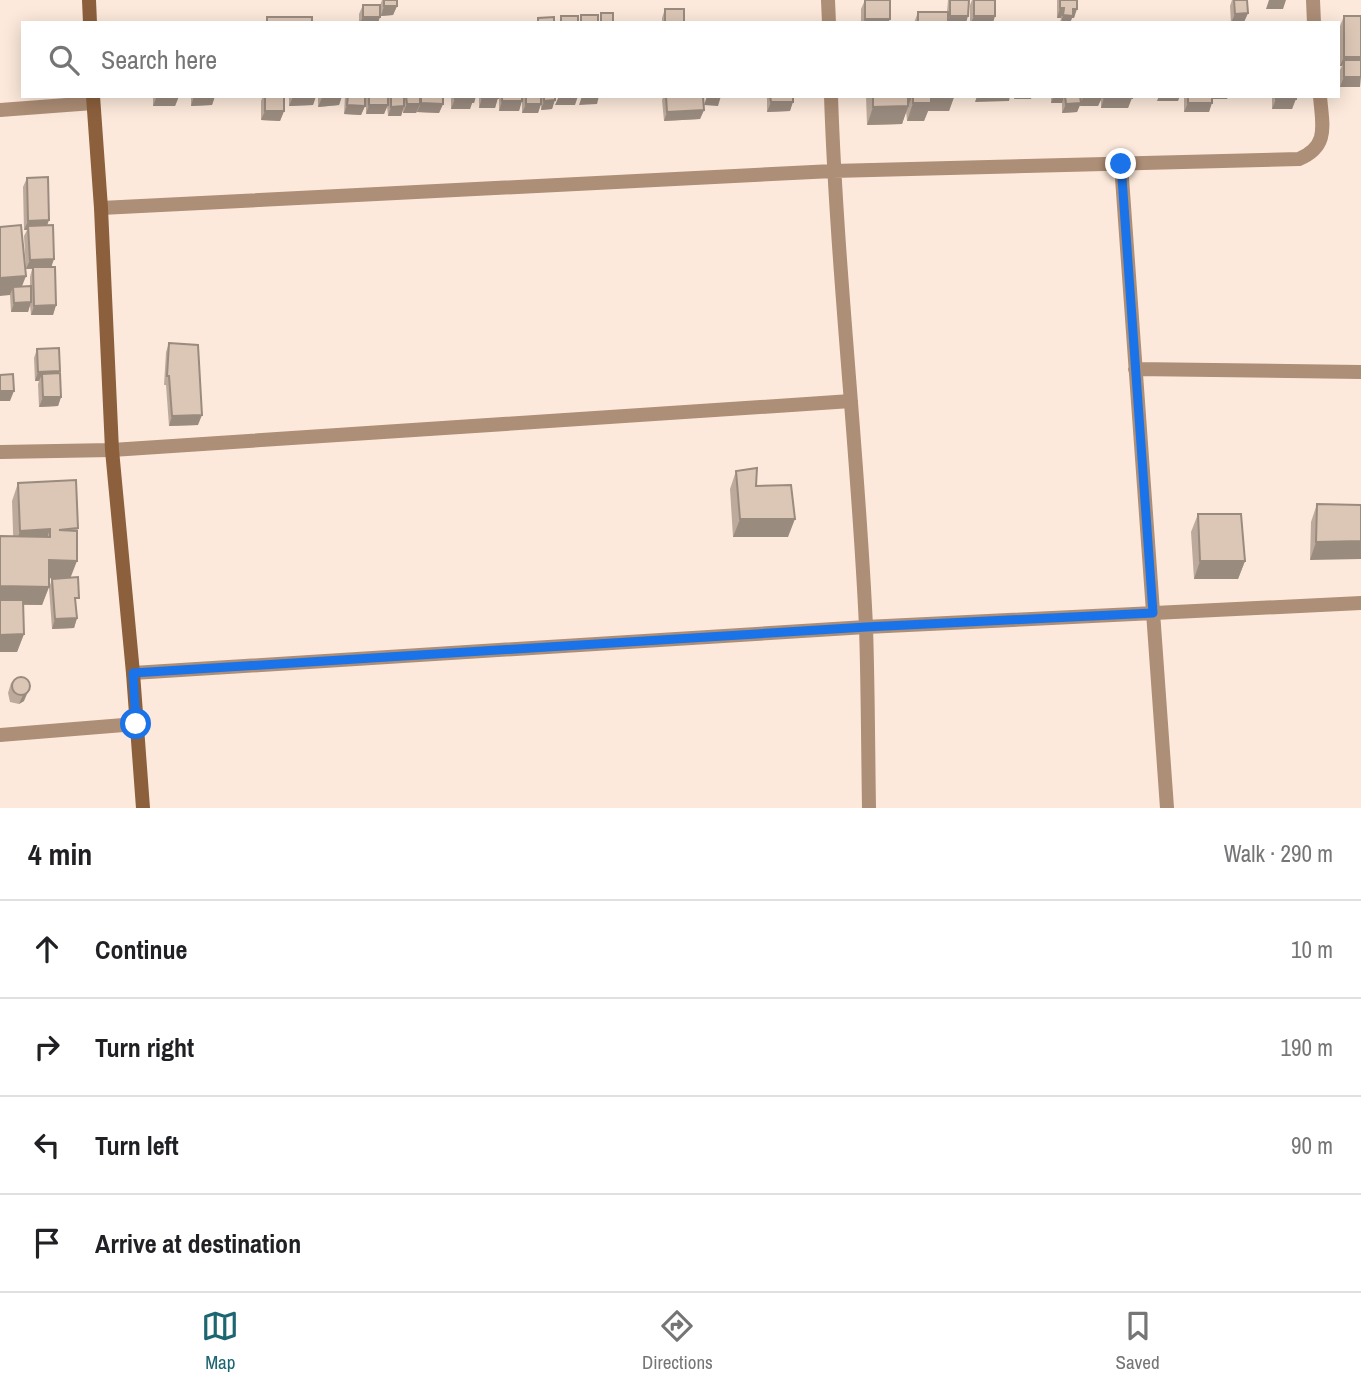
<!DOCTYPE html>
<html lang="en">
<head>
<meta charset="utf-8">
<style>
	:root { --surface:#fff; --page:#f6f6f6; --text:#202124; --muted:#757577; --line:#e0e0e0; --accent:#1b6670 }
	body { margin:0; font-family:"Archivo Narrow",sans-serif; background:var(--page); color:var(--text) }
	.stop { position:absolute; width:21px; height:21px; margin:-16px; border:5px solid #1a73e8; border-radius:50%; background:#fff }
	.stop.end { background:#1a73e8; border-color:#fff; box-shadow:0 2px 7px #0008 }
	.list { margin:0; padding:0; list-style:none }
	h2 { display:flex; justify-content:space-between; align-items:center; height:91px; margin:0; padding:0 28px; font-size:30px }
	h2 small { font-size:23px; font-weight:400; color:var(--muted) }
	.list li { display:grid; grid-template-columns:46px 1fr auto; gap:21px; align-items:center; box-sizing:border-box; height:98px; padding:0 28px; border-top:2px solid var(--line) }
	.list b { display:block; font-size:26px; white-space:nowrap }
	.list em { font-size:23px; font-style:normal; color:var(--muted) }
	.icon { flex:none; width:38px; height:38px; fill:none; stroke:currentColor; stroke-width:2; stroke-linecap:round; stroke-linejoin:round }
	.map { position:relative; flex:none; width:1361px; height:808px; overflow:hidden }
	.search { position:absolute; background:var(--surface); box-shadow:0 4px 18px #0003; left:21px; right:21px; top:21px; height:77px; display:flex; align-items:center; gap:18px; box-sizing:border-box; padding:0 24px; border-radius:0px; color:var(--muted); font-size:26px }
	.sheet { height:483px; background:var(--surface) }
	nav { display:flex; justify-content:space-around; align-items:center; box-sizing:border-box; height:98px; border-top:2px solid var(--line); background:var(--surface); font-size:19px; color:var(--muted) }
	nav a { display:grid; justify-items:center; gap:4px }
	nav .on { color:var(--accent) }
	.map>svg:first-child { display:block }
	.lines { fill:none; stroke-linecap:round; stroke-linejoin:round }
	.street { stroke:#ad8e76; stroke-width:14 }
	.secondary { stroke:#8c603d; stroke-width:14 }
	.wall { fill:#bdaa9c }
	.shaded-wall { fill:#9a8b7f }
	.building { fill:#dcc6b5; stroke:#9a8b7f; stroke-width:2 }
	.route { stroke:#1a73e8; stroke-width:9 }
</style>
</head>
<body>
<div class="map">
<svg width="1361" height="808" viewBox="0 0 1361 808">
	<rect width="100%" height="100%" fill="#fce9db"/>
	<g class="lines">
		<path class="street" d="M828,0L829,23
			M1313,0L1314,23
			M831,96C837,273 858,450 866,627C868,687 868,748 869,808
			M0,110L93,103
			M1121,164L1167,808
			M101,208L833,171L1299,159C1330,146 1322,124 1320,96
			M1135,369L1361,372
			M0,452L112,450L851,401
			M133,673L866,627L1361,603
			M0,735L136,724"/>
		<path class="secondary" d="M89,0L90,23
			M93,96L101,208L112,450L133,673L143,808"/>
	</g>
	<path class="wall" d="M382,0H397V6L393,15L381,16L380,6Z
		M865,0L889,22L891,23H861V9Z
		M948,0H969L966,23H914L918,12H947Z
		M972,0H995L993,23H970V5Z
		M1057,0H1077L1074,18H1072L1070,23H1060L1061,18H1057Z
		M1232,0H1247L1248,13L1244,22L1231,23L1230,6Z
		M363,5L379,22L380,23H359V14Z
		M665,9L684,23H662V18Z
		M1344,16L1360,87H1340V70L1342,66H1340V26Z
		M153,96H179L175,106H153Z
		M191,96H215L212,105L191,106Z
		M263,96H284V111L280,121L261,120V101Z
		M289,96H316L313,105L289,106Z
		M318,96H342L339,105L318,107Z
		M345,96H365V106L361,115L344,114Z
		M366,96H443V104L439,113L417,112L418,110L416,113H403V110L401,116H388L387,105L384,114H366Z
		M451,96H476L474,103H472L470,109H451Z
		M479,96H498L495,108H479Z
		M499,96H522L519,111H499Z
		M522,96H541V104L538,113H522Z
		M541,96H555L552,109L541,110Z
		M664,96H703L704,110L700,119L664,121L662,100Z
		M767,96H793L790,111L767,112Z
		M866,96H970L954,97L949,111H928L924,121H907L906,111L902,124L867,125Z
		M1051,96H1132L1128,108H1101V100L1098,106H1080V104L1077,112L1062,113V103H1051Z
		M1184,96H1228L1227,99H1212L1209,112H1184Z
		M1272,96H1296L1292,109H1272Z
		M27,178L47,225L56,305L53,315H31L30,305L28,312H11L10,295L0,227L22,286H30V277L32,269H26L24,236L27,230H24L23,187Z
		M169,343L198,425L169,426L166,385H164L166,352Z
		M37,349L59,373L61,397L58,406L39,407L38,384L39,381H35L34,358Z
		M736,471L756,486L788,537H733L730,489Z
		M18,483L78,528L70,578L76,606L77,618L74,628L52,629L49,588L52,579L63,578H49V587L42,605H23L24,634L17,652L12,501Z
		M1317,504L1361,505L1310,560L1311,522Z
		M1198,514L1245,561L1238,579H1194L1191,532Z
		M21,676L24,701L19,704L10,702L8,693L11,683Z"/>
	<path class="shaded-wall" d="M1269,0H1286L1283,9H1266Z
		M384,6H397L393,15L381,16Z
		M1060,8H1064L1061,18H1057Z
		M1073,9H1077L1074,18H1072L1070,23H1061L1063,15Z
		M1248,13L1244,22L1231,23L1235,14Z
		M950,16H968L966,23H947Z
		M974,16H995L993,23H971Z
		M363,17H380L378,23H360Z
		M865,19H890L888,23L866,21L865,23H863Z
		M1344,57H1361V66L1344,60L1342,66H1340Z
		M1344,77H1361L1360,87H1340Z
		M157,96H179L175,106H153Z
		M194,96H215L212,105L191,106Z
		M316,96L313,105L289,106L293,97Z
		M342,96L339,105L318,107L322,98Z
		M472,96H476L474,103H472L470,109H451L455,99Z
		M559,96H578L575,105H555Z
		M582,96H599L597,104L579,105Z
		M707,96H721L718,106L704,105Z
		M901,96H912L902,124L867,125L873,107Z
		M930,96H970L954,97L949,111H928L924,121H907L913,103Z
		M977,96H1010L1009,101L975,102Z
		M1015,96H1032L1031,99H1014Z
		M1034,96H1045V98H1033Z
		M1054,96H1064L1062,103H1051Z
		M1159,96H1180L1178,101H1157Z
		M1210,96H1228L1227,99H1209Z
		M1083,97H1102L1098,106H1080Z
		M482,98H498L495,108H479Z
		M1104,98H1132L1128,108H1101Z
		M1276,99H1296L1292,109H1272Z
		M555,100L552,109L541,110L544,101Z
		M502,101H522L519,111H499Z
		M771,102H793L790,111L767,112Z
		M421,103L443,104L439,113L417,112Z
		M1081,103L1077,112L1062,113L1066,104Z
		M1188,103H1212L1209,112H1184Z
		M407,104H420L416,113H403Z
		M526,104H541L538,113H522Z
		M347,105L365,106L361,115L344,114Z
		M369,105H388L384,114H366Z
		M404,106L401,116H388L391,107Z
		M704,110L700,119L664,121L667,112Z
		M265,111H284L280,121L261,120Z
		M49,220L46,229L28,226L27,230H24L28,221Z
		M54,259L51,268L26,269L30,260Z
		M26,276L19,294L13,287L10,295L0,296V278Z
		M31,302L28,312H11L14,303Z
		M56,305L53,315H31L34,306Z
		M60,371L56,381L42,374L39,381H35L38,372Z
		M0,391H14L10,401H0Z
		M43,397H61L58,406L39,407Z
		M202,415L198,425L169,426L172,416Z
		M740,519H795L788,537H733Z
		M50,529L44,547L14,549L20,531Z
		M1361,541V559L1310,560L1316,542Z
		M49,560L77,561L70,579L43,578Z
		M1200,561H1245L1238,579H1194Z
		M0,586L49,587L42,605L0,604Z
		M77,618L74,628L52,629L55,619Z
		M24,634L17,652H0V635Z
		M30,687L24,701L19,704L23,695Z"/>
	<path class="building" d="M384,0H397V6H384Z
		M865,0H890V19H865Z
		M950,0H969L968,16H950Z
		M974,0H995V16H974Z
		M1060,0H1077V9H1073V16L1063,15L1064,8H1060Z
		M1234,0H1247L1248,13L1235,14Z
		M363,5H380V17H363Z
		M665,9H684V23H665Z
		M918,12H948V23H918Z
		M601,13H613V23H601Z
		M581,15H598V23H581Z
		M561,16H578V23H561Z
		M1344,16H1361V57H1344Z
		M267,17H312V23H267Z
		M554,17V23H538V18Z
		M866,21L891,22V23H866Z
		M361,22H380V23H361Z
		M383,22H402V23H383Z
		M1344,60H1361V77H1344Z
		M265,96H284V111H265Z
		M348,96H365V106L347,105Z
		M369,96H388V105H369Z
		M391,96H404V106L391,107Z
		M406,96H420V104H407Z
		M421,96H443V104L421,103Z
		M455,96H473V99H455Z
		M482,96H498V98H482Z
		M502,96H522V101H502Z
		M526,96H541V104H526Z
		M544,96H555V100L544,101Z
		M666,96H703L704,110L667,112Z
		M770,96H793V102H771Z
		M873,96H908V106L873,107Z
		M913,96H931V103H913Z
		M1065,96H1080L1081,103L1066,104Z
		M1083,96H1102V97H1083Z
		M1104,96H1132V98H1104Z
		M1188,96H1212V103H1188Z
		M1276,96H1296V99H1276Z
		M48,177L49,220L28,221L27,178Z
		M21,225L26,276L0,278V227Z
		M53,225L54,259L30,260L28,226Z
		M33,267H55L56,305L34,306Z
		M31,286V302L14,303L13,287Z
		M169,343L198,345L202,415L172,416L169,376H167Z
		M59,348L60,371L38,372L37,349Z
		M60,373L61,397H43L42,374Z
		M13,374L14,391H0V375Z
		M757,468L756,486L791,485L795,519H740L736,471Z
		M76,480L78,528L59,530L77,531V561L49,560V587L0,586V536L50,537V529L20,531L18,483Z
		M1317,504L1361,505V541L1316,542Z
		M1198,514H1241L1245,561H1200Z
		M78,577L79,598H75L77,618L55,619L52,579Z
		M0,600H23L24,634L0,635Z
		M12 686a9 9 0 1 1 18 0a9 9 0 1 1-18 0Z"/>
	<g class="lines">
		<path class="route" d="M136,724L133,673L866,627L1153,613L1121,164"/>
	</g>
</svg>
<div class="stop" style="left:136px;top:724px"></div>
<div class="stop end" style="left:1121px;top:164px"></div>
<div class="search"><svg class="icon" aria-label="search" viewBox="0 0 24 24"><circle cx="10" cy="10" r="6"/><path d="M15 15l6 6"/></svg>Search here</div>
</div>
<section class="sheet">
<h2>4 min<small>Walk · 290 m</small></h2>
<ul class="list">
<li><svg class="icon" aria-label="ahead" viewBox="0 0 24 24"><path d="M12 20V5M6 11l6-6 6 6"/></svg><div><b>Continue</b></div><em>10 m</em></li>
<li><svg class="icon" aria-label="right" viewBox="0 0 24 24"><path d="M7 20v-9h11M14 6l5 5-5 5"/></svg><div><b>Turn right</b></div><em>190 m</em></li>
<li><svg class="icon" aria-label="left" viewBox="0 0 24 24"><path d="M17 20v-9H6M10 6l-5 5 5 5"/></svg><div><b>Turn left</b></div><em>90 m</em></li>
<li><svg class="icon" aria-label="arrive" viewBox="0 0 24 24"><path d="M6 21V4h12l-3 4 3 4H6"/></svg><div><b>Arrive at destination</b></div></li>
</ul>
</section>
<nav>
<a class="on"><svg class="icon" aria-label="map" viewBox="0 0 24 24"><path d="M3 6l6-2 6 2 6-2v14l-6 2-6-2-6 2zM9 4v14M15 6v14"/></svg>Map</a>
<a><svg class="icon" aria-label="directions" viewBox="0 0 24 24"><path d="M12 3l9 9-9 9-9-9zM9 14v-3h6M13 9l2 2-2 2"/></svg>Directions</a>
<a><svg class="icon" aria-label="saved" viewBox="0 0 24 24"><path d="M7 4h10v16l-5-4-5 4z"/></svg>Saved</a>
</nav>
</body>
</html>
